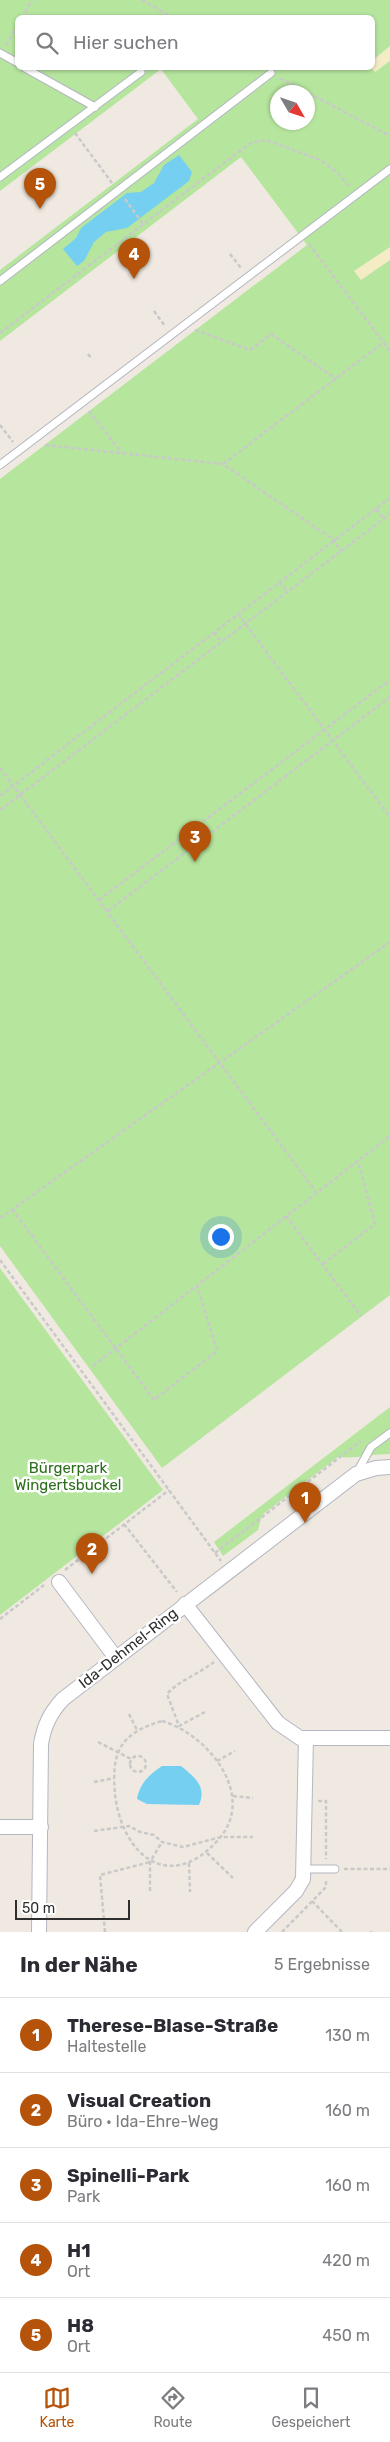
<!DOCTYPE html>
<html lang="de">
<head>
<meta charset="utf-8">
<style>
	:root { --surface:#fff; --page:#f2f2f3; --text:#2b2b33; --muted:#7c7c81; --line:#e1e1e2; --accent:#b45309 }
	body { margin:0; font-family:Rubik,sans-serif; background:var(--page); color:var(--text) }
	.compass { position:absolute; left:270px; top:85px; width:45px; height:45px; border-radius:50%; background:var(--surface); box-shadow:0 1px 4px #0004; rotate:129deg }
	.scale { position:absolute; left:15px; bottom:12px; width:115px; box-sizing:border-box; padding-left:5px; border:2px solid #2e2e2e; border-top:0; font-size:14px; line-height:18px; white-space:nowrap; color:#2e2e2e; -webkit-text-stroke:4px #fff; paint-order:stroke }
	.you { position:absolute; left:220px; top:1236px; width:18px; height:18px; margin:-12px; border:4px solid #fff; border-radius:50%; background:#1a73e8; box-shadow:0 0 0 8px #1a73e833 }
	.badge { display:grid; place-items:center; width:32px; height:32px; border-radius:50%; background:var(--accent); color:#fff; font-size:16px; font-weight:700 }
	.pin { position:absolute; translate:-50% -41px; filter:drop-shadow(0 1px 2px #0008) }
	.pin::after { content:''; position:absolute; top:26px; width:18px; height:15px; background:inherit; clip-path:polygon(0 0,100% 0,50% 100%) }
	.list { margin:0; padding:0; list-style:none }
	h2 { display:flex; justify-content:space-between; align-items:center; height:65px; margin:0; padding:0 20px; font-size:21px }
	h2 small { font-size:16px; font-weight:400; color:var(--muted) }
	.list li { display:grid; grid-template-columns:32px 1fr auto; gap:15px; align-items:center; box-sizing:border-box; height:75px; padding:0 20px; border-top:1px solid var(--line) }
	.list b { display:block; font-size:19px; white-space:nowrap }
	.list p { margin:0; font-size:16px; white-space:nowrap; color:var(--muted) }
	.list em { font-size:16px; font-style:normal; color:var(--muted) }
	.icon { flex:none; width:28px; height:28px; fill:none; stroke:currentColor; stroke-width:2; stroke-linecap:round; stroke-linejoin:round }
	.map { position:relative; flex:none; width:390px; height:1932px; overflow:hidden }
	.search { position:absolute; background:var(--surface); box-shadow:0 1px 4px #0004; left:15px; right:15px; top:15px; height:55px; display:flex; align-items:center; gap:12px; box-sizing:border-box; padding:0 18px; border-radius:8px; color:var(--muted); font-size:19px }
	.sheet { height:440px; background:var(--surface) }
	nav { display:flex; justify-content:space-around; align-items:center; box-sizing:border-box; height:70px; border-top:1px solid var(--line); background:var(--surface); font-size:14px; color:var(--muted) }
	nav a { display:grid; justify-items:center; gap:2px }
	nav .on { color:var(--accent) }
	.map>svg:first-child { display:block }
	.green { fill:#b6e59e; fill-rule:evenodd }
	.sand { fill:#f3ecc5 }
	.water { fill:#75cff0 }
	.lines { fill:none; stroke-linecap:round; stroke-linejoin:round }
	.service-casing { stroke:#b4b7c1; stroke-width:9 }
	.minor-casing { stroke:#b4b7c1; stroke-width:16 }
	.path { stroke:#c9c9c9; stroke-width:2.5; stroke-dasharray:4 2.5; stroke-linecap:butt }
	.service { stroke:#fff; stroke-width:7 }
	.minor { stroke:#fff; stroke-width:14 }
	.labels { text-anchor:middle; stroke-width:5; stroke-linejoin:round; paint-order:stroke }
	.park-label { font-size:15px; fill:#2c6e1b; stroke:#fff }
	.street-label { font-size:15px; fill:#2e2e2e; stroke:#fff }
</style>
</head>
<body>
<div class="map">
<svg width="390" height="1932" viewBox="0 0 390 1932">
	<rect width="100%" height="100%" fill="#efe9e1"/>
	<path class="green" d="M0,0H390V1295L162,1468L0,1246V479L307,245L241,157L0,341V270L198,119L161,69L0,191ZM18,18H372V68H18ZM278,92H308V122H278Z
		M0,1268L163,1490L0,1615Z
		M390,1407V1454C372,1454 356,1459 338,1457L262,1515L258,1530L223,1556L214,1542Z"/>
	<path class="sand" d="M390,46V61L375,72L371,68L373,60Z
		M390,247V260L361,280L354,271Z"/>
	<path class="water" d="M179,155L192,172L189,181L127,228L106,232L94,242L84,261L77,266L63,249L76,238L81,228L127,193L141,192L154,183L164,165Z
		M162,1766H181C195,1777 207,1787 199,1805L147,1804L137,1799C140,1783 149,1775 162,1766Z"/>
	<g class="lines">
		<defs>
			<path id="service" d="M0,53L18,63
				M25,68L95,107
				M0,177L141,72
				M0,281L271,73
				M0,465L390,169
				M356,1474L371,1447L390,1433
				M305,1869H335"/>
			<path id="minor" d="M59,1582L116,1658
				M185,1604L278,1723L300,1738H390
				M0,1827H41
				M39,1932L41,1744C44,1726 50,1713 63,1699L356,1474L376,1468L390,1467
				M255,1932L296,1891L303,1879L306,1738"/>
		</defs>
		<use href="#service" class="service-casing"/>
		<use href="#minor" class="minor-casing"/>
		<path class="path" d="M142,0L173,18
			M22,18L32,0
			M6,45L18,25
			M280,78L390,136
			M75,133L112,183
			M125,199L143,224
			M309,244L390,351
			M230,254L241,268
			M154,311L165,326
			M195,330L250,350L271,334L336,379
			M0,333L249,144L261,140L272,142L320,160L339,174L350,188
			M88,354L92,359
			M89,411L122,453
			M0,425L13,442
			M45,445L223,464L334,540L341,551
			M223,464L384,342
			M376,509L384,519
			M279,582L288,592
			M238,614L390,817
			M214,632L222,642
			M0,768L316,1192
			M0,796L390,498
			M0,810L390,514
			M99,900L390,680
			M108,911L390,697
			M12,1209L154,1400L217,1351L197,1286
			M286,1216L361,1316
			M0,1218L390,942
			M0,1260L221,1561
			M323,1264L375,1224L358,1161
			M93,1366L390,1136
			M124,1524L177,1592
			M215,1553L361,1441
			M65,1570L169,1490
			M0,1619L44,1585
			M205,1712L179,1726L167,1694C177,1682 200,1673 214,1662
			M129,1714L137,1730
			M162,1721C208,1734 258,1796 218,1840C170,1894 122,1856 115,1794C114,1781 113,1766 118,1753C125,1734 145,1726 162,1721Z
			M98,1742L131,1759
			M130 1764a8 8 0 1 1 16 0a8 8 0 1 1-16 0Z
			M217,1761L235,1751
			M94,1782L114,1778
			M233,1796L253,1798
			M318,1801H326V1859
			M94,1831L129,1826L140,1832L154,1835L162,1842L183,1847L221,1837H253
			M207,1853L233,1878
			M189,1863L190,1892
			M344,1869H390
			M150,1891V1862L162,1842
			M312,1901L342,1932
			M105,1932L100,1875L150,1862
			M282,1932L326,1887V1879
			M371,1932V1931"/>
		<use href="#service" class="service"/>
		<use href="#minor" class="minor"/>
	</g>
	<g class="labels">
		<g class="park-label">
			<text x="68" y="1473">Bürgerpark<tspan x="68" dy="17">Wingertsbuckel</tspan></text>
		</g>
		<g class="street-label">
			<text transform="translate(128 1648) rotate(-38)" y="5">Ida-Dehmel-Ring</text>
		</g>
	</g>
</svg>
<svg class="compass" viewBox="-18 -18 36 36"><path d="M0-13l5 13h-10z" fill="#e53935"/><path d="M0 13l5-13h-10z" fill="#7c7c81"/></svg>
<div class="scale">50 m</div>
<div class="you"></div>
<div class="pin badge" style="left:305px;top:1523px">1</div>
<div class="pin badge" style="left:92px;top:1574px">2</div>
<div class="pin badge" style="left:195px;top:862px">3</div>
<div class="pin badge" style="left:134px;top:279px">4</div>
<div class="pin badge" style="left:40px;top:209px">5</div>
<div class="search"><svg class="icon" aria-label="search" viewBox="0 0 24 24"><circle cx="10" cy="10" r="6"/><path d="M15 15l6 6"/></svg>Hier suchen</div>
</div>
<section class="sheet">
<h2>In der Nähe<small>5 Ergebnisse</small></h2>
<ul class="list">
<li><span class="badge">1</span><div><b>Therese-Blase-Straße</b><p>Haltestelle</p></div><em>130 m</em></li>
<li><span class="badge">2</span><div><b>Visual Creation</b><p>Büro · Ida-Ehre-Weg</p></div><em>160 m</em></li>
<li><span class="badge">3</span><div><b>Spinelli-Park</b><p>Park</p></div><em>160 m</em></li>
<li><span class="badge">4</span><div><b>H1</b><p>Ort</p></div><em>420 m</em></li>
<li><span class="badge">5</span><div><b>H8</b><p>Ort</p></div><em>450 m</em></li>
</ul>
</section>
<nav>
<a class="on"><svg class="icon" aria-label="map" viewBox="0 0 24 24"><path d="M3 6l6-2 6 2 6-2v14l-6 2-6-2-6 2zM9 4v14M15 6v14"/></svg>Karte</a>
<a><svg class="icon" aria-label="directions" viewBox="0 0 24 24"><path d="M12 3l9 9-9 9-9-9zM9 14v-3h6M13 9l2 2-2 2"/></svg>Route</a>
<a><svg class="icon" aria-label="saved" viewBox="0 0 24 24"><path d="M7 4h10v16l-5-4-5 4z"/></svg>Gespeichert</a>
</nav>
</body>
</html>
